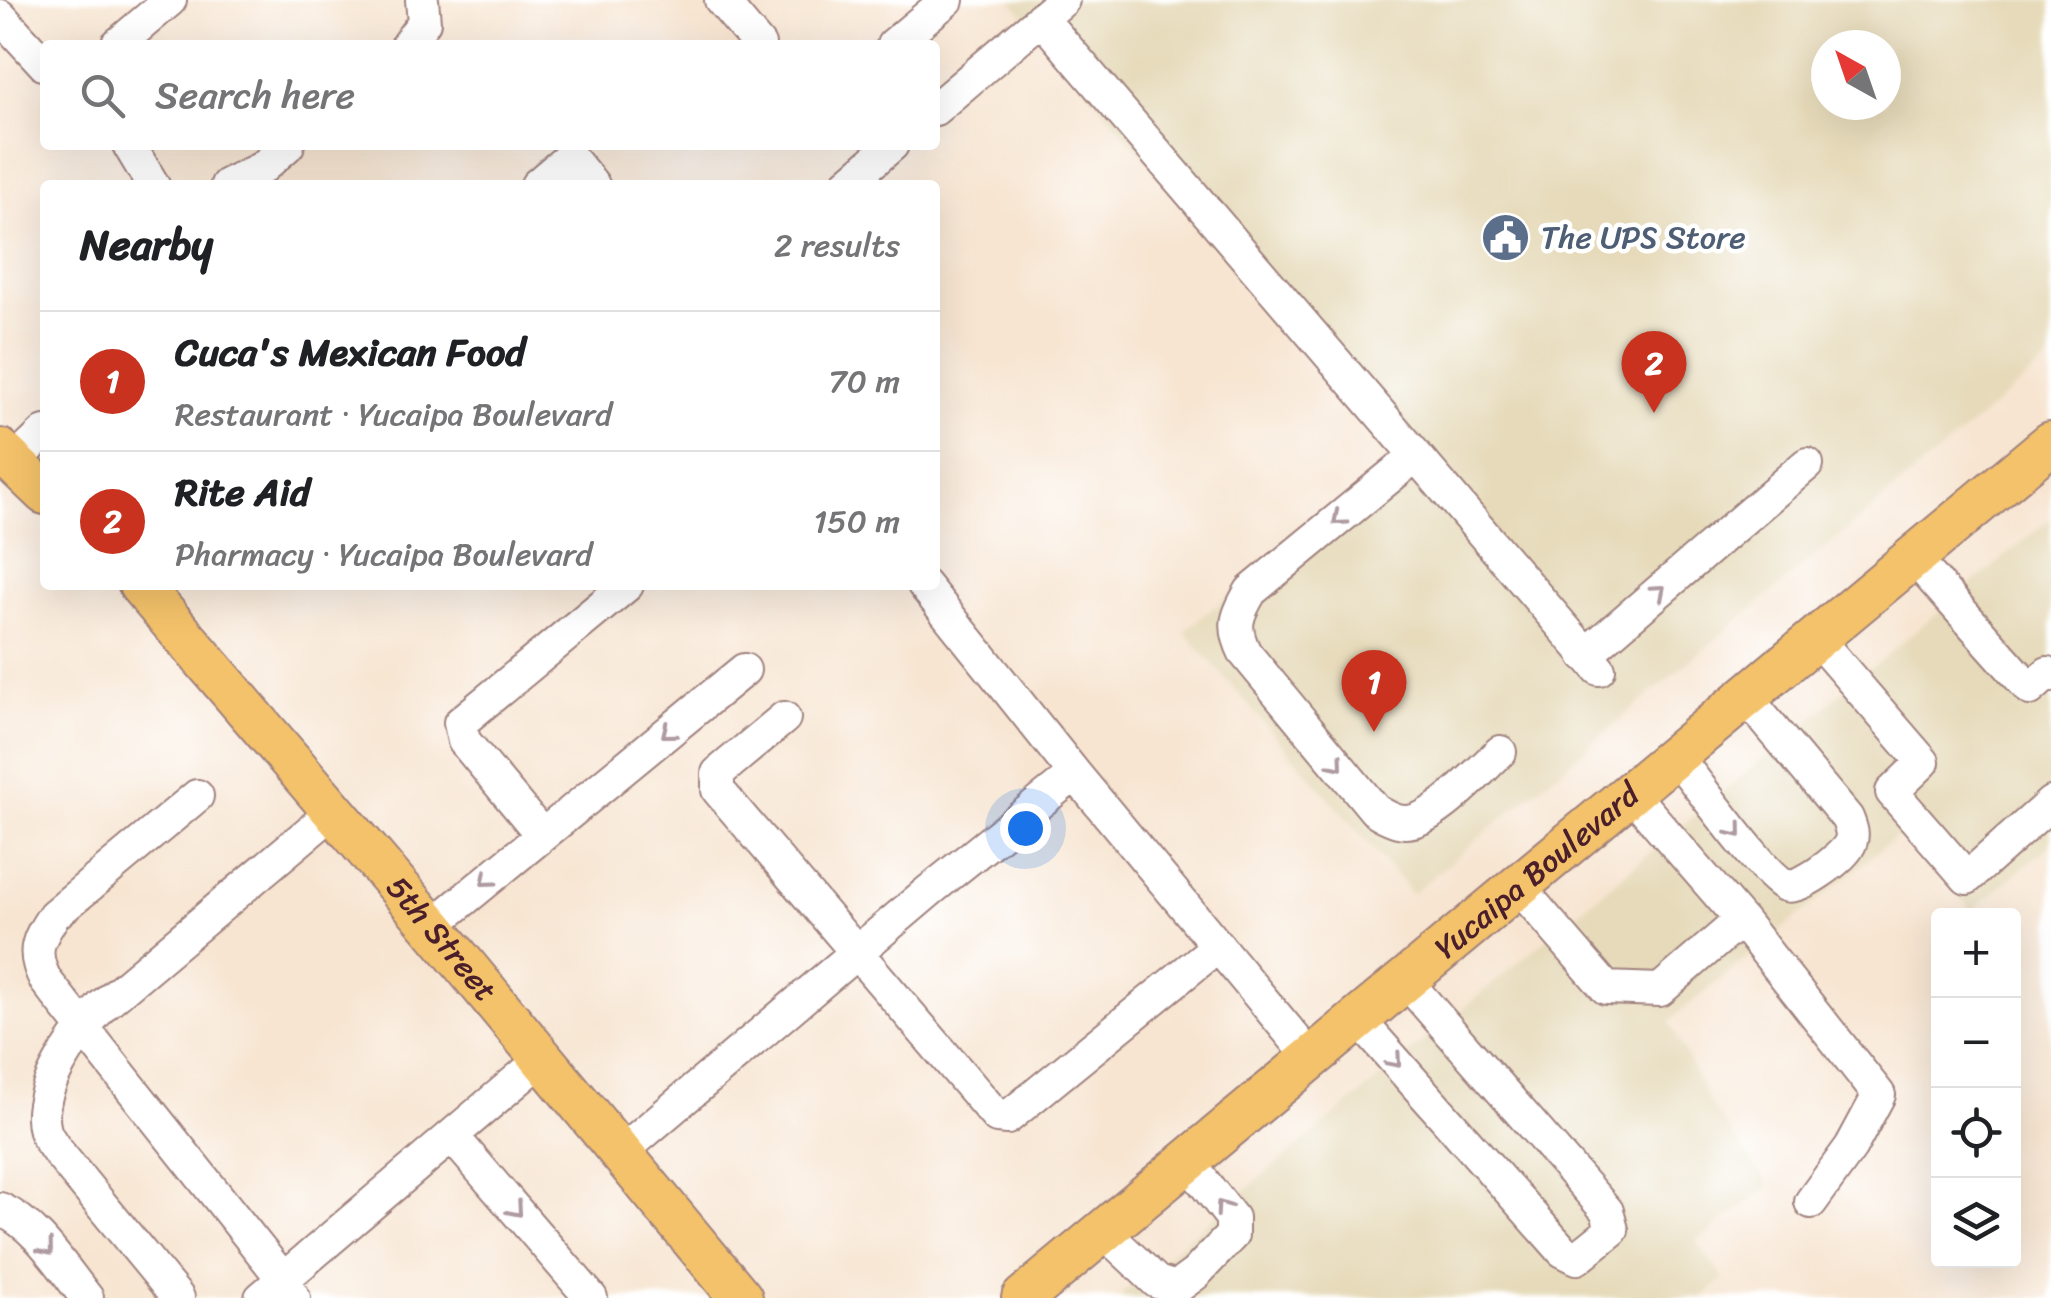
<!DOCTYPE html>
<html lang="en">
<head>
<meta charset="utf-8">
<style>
	:root { --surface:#fff; --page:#f2f2f2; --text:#202124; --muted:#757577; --line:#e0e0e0; --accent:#c8321e }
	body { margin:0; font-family:Sriracha,sans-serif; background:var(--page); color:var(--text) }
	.controls { position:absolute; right:30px; bottom:30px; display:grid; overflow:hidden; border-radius:10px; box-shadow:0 10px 40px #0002 }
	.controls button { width:90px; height:90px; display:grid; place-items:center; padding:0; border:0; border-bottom:2px solid var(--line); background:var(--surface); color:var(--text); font:50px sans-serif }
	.compass { position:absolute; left:1811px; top:30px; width:90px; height:90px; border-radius:50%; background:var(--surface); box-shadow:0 10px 40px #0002; rotate:320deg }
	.you { position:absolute; left:1025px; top:828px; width:35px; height:35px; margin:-25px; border:8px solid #fff; border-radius:50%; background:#1a73e8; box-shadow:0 0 0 15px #1a73e833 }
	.badge { display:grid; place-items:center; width:65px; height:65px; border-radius:50%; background:var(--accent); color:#fff; font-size:32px; font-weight:700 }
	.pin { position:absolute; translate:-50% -82px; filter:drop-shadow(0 2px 5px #0008) }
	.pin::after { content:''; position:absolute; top:52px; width:35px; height:30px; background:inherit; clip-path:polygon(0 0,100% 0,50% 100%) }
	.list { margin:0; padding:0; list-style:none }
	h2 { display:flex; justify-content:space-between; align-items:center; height:130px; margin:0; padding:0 40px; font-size:42px }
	h2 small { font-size:32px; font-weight:400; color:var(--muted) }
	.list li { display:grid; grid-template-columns:65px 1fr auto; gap:30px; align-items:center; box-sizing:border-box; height:140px; padding:0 40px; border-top:2px solid var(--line) }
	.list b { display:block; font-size:38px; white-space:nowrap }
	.list p { margin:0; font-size:32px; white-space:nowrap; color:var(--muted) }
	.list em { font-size:32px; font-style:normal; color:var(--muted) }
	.icon { flex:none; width:55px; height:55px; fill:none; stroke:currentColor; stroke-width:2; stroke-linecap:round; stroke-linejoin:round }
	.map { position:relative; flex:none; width:2051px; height:1298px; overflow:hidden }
	.search { position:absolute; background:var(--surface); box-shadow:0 10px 40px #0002; left:40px; top:40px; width:900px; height:110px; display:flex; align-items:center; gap:25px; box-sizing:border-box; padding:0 35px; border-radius:10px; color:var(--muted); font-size:38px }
	.panel { position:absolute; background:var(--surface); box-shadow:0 10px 40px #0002; left:40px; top:180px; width:900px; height:410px; border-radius:10px }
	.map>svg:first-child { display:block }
	.built { fill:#e6daba; fill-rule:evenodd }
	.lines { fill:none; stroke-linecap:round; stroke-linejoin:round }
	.minor-casing { stroke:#a0827e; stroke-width:36 }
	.major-casing { stroke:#a0827e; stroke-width:46 }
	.minor { stroke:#fff; stroke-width:32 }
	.major { stroke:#f4c26a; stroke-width:42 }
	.oneway { stroke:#ae9aa0 }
	.labels { text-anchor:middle; stroke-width:9; stroke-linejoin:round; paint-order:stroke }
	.service-label { font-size:32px; fill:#4e5e75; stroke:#fff; text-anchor:start }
	.street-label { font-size:32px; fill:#4a1f2b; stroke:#fff }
</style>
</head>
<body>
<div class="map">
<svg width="2051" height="1298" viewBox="0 0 2051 1298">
	<rect width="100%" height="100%" fill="#fff"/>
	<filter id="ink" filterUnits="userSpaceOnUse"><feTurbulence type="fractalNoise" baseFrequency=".01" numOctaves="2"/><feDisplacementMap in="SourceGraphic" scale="20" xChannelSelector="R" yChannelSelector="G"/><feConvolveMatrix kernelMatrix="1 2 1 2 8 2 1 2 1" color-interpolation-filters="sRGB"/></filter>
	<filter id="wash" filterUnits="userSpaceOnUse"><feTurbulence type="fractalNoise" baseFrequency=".0048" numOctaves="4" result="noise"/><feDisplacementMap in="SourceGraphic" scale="40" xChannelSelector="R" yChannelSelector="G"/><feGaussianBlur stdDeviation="2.25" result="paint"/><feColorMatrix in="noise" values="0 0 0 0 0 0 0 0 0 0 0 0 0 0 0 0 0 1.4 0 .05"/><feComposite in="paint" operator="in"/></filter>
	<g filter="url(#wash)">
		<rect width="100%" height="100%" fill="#f7e5d1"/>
		<path class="built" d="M1011,0H2051V358L1412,894L1184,631L1403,461ZM1826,45H1886V105H1826Z
			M2051,518V844L1972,911L1904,830L1669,1021L1711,1106L1770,1186L1696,1242L1724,1279L1701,1298H1121L1120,1295Z"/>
	</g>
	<g filter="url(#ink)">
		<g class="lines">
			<defs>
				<path id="minor" d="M721,0L759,45
					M0,16L45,65
					M1041,18L1599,669
					M117,45L170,0
					M407,45L424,22L422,0
					M893,45L947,0
					M935,109L1063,0
					M129,145L153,185
					M227,185L262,168L288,145
					M537,185L570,157L593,185
					M846,185L892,145
					M1414,457L1251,591C1236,616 1232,627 1245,653L1375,810C1383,815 1395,822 1405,822C1433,823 1479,771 1500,752
					M14,462L45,432
					M1913,557L2030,689L2048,673L2051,676
					M924,585L1075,774
					M1816,638L1923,762L1892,792L1967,878L2051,803
					M1585,655L1807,464
					M784,718L718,773V790L997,1117L1007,1118L1218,946
					M1675,755C1694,779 1764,876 1785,885C1799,891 1840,859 1848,847C1855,836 1851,828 1847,818L1746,697
					M1630,792L1741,920L1879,1095L1851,1147L1811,1202
					M197,796L54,915C37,941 31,952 46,981L283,1279L294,1298
					M542,835L464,741L460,723L627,585
					M1518,886L1606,988L1660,990L1741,920
					M432,926L744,670
					M1358,1019L1563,1251L1577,1258L1612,1230L1607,1211L1405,980
					M452,1136L591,1298
					M620,1153L929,891L1075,774L1311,1058
					M0,1209C37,1225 62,1267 87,1298
					M1103,1231L1157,1282L1176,1288L1195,1274L1232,1235V1218L1187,1161
					M178,1298L57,1151C53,1145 47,1138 45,1131C33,1091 77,1034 102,1006L334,811
					M261,1298L542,1059"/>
				<g id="major">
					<path d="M0,450L45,493"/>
					<path id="s1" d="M140,585L432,926L741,1298"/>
					<path id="s2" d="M1023,1298L2051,443"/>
				</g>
			</defs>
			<use href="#minor" class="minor-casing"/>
			<use href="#major" class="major-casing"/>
			<use href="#minor" class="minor"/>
			<use href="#major" class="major"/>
		</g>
		<defs><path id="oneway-chevron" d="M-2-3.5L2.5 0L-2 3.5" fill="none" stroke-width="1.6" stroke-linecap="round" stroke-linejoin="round" transform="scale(2.5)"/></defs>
		<g class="oneway">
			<use href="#oneway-chevron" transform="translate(1339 519) rotate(140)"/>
			<use href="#oneway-chevron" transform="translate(1659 591) rotate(-41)"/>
			<use href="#oneway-chevron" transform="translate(668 732) rotate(141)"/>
			<use href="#oneway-chevron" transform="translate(1337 764) rotate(50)"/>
			<use href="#oneway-chevron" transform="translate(1736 831) rotate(51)"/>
			<use href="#oneway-chevron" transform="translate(487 880) rotate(140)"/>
			<use href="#oneway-chevron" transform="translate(1395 1061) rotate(49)"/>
			<use href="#oneway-chevron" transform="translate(1222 1207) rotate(-125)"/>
			<use href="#oneway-chevron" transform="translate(516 1210) rotate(49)"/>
			<use href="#oneway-chevron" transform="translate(47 1249) rotate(51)"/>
		</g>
	</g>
	<defs>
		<symbol id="civic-disc" viewBox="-11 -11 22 22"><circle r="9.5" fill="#5c6f8a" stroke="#fff"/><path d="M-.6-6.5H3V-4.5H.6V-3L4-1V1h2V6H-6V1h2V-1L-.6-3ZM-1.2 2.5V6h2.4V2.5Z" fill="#fff"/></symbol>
	</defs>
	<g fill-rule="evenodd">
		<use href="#civic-disc" x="1478" y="210" width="55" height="55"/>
	</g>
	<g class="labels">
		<g class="service-label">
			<text x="1541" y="248">The UPS Store</text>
		</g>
		<g class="street-label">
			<text dy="11" stroke="none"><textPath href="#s2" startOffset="668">Yucaipa Boulevard</textPath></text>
			<text dy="11" stroke="none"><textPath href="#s1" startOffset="465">5th Street</textPath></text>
		</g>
	</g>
</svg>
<div class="controls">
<button>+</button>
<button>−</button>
<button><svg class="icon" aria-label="locate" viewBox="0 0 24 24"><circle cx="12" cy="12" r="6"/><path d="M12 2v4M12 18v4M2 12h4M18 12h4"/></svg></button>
<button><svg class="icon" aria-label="layers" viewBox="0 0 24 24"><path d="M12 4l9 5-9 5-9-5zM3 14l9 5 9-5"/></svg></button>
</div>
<svg class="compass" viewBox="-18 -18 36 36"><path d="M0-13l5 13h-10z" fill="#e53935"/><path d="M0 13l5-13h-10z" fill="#757577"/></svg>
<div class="you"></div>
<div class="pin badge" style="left:1374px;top:732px">1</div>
<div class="pin badge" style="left:1654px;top:413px">2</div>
<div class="search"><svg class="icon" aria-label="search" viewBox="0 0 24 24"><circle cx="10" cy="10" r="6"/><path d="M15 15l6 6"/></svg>Search here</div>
<section class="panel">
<h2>Nearby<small>2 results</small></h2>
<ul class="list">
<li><span class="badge">1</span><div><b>Cuca's Mexican Food</b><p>Restaurant · Yucaipa Boulevard</p></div><em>70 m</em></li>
<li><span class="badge">2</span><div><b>Rite Aid</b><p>Pharmacy · Yucaipa Boulevard</p></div><em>150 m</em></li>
</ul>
</section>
</div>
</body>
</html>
